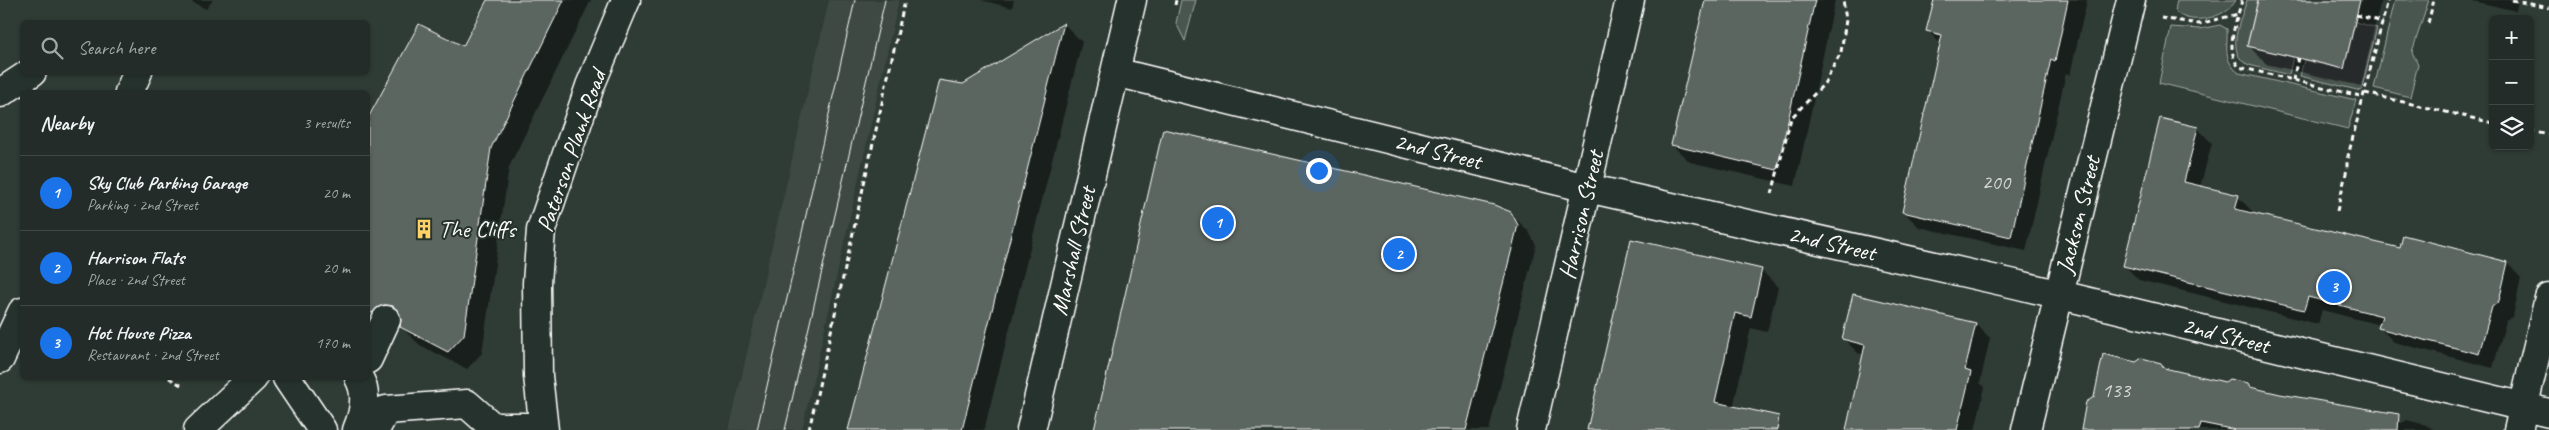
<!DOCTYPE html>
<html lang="en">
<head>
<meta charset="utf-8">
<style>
	:root { --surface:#232c28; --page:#2b3430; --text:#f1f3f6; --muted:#a3a7a8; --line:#404845; --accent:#1a73e8 }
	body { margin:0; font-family:Caveat,sans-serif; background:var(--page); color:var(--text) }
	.controls { position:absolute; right:15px; top:15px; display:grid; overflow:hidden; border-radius:8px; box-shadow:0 1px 4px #0004 }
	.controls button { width:45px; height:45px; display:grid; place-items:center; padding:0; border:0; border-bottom:1px solid var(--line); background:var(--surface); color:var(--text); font:25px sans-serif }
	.you { position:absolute; left:1318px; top:170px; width:18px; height:18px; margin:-12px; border:4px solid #fff; border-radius:50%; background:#1a73e8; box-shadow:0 0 0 8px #1a73e833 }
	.badge { display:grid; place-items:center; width:32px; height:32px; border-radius:50%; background:var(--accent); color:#fff; font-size:16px; font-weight:700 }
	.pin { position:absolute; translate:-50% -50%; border:2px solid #fff; box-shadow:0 1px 5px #0006 }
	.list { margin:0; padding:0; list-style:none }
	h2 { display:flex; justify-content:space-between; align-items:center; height:65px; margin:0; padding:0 20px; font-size:21px }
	h2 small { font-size:16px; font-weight:400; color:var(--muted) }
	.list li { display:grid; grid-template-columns:32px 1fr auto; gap:15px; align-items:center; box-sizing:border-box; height:75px; padding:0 20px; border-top:1px solid var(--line) }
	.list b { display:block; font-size:19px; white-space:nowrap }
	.list p { margin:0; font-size:16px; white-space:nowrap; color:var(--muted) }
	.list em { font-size:16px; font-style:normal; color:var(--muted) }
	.icon { flex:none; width:28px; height:28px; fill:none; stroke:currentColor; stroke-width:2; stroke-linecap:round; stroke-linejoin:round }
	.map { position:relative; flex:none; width:2549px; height:430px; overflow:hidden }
	.search { position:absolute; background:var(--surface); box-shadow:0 1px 4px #0004; left:20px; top:20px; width:350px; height:55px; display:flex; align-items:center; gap:12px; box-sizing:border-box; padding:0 18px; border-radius:8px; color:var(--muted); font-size:19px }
	.panel { position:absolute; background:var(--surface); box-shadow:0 1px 4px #0004; left:20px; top:90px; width:350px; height:290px; border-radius:8px }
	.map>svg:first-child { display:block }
	.built { fill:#3c4842 }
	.green { fill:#4a544f; stroke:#a4aaa7 }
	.shadow { fill:#0007 }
	.building { fill:#5b6661; stroke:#fff }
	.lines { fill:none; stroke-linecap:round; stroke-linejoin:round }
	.minor-casing { stroke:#fff; stroke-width:31 }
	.major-casing { stroke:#fff; stroke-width:31 }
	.path { stroke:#fff; stroke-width:3; stroke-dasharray:5 4; stroke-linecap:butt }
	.minor { stroke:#26332d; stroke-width:28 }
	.major { stroke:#26332d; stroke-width:28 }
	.tram { stroke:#fff; stroke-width:1 }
	.labels { text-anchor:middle; stroke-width:4; stroke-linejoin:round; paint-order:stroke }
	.number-label { font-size:21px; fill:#d6d9d8 }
	.street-label { font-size:24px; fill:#fff; stroke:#26332d }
	.poi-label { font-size:24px; fill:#fff; stroke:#26332d; text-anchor:start }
</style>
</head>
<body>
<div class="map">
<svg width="2549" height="430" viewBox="0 0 2549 430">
	<rect width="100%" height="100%" fill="#2f3b35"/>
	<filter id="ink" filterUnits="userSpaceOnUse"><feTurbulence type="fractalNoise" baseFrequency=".02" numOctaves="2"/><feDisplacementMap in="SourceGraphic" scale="10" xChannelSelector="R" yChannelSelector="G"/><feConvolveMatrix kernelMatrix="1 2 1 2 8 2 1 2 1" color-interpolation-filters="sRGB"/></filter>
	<g filter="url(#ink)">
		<path class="built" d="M829,0H899L802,430H729Z"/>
		<path class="green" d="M1181,0H1196L1185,41L1176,23Z
			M2177,0H2236C2227,18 2189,27 2175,11Z
			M2247,0H2258L2247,46L2293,57L2289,75L2249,65C2224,54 2241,19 2247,0Z
			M2395,0H2429L2412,52L2418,64L2410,97L2374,88Z
			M2355,22L2377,28L2361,91L2300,76L2304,60L2344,69Z
			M2220,25L2227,29C2228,46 2222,60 2239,73L2356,100L2348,129L2159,83L2171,27L2200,29Z"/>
		<path class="shadow" d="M188,0H213L206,9Z
			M488,0H591L509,167L482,353L467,369L420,345L401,327L402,323L391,331L368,319V121L420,26L464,47Z
			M981,0H1014L1012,8Z
			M1706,0H1835L1795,186L1690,162L1672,145Z
			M1935,0H2087L2070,75L2066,73L2026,251L1919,227L1904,212L1942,45L1928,31Z
			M2259,0H2381L2361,86L2266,64L2249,46Z
			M2469,0H2518L2516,11Z
			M1064,24L1082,42L984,430H850L963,85Z
			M2197,128L2212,143L2200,187L2238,197L2252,211L2251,214L2400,249L2507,263L2521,278L2513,316L2506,321L2493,368L2394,342L2380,328V325L2322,310L2318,324L2139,280L2125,266Z
			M1510,213L1529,232L1536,245L1489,430H1095Z
			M1761,270L1778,287L1767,332L1751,328L1733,408L1748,430H1588Z
			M1976,324L1990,338L1980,383L1985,387L1975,430H1847L1864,355L1858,353L1844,339Z
			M2165,369L2225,383L2229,380L2279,395L2402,423L2407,420L2426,425L2434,430H2081L2087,403Z"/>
		<path class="building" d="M487,0H564L491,148L464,335L448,352L400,327L401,318L398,311L393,306L384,305L377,308L372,313L368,311V118L419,24L463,46Z
			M1705,0H1815L1777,170L1671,145Z
			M1934,0H2068L2055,61L2051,59L2011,237L1902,212L1942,35L1926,31Z
			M2258,0H2360L2344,69L2247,46Z
			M1064,23L962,430H848L939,80L963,84Z
			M2160,118L2198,127L2184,182L2239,195L2235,209L2400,248L2403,235L2508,262L2499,301L2492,307L2479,354L2378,328L2382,316L2308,297L2304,310L2123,266Z
			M1163,129L1494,205L1511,212L1518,225L1466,430H1094Z
			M1631,239L1762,269L1751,317L1735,313L1715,402L1779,416L1777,430H1587Z
			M1853,294L1976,323L1965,370L1971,372L1957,430H1846L1865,345L1842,339Z
			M2103,354L2136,362L2142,358L2161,363L2164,368L2225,382L2229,379L2248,383L2250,387L2280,394L2399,414L2398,430H2236L2201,423L2199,430H2081L2086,402L2094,397Z"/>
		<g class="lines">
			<defs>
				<path id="minor" d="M1115,72L1587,188L2015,284L2549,413
					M129,92L138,72
					M0,93L32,72
					M0,359L22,312
					M368,359L386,320
					M287,378L322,430
					M198,430L253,378
					M357,430C364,413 368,394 359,378
					M375,430L386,410L467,404L493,427H543
					M1031,430L1132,0
					M1531,430L1630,0
					M2026,430L2131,0
					M2518,430L2549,298"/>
				<path id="major" d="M544,430L538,376L537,283L541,230L590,86L626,0"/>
			</defs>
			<use href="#minor" class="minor-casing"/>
			<use href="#major" class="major-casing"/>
			<path class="path" d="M2242,0C2237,20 2224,49 2239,67L2364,97
				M2512,0L2549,8
				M1175,5L1176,0
				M2356,15L2383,22
				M2161,18L2199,24L2238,14
				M2428,23L2434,0
				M2293,80L2298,58
				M2365,93L2493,123
				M2530,131L2549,135
				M1772,194L1791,118L1824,84L1841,52L1846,20L1843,0
				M2337,211L2347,169V160L2388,0
				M169,378L181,385
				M809,430L905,0"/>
			<use href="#minor" class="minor"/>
			<use href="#major" class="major"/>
			<path class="tram" d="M757,430L855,0
				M785,430L885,0"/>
		</g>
	</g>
	<defs>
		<symbol id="building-bare" viewBox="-9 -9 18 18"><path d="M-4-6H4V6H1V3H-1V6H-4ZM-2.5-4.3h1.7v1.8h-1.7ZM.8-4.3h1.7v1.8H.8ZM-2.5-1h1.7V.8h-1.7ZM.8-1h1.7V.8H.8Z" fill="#ffd166" stroke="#26332d" stroke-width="2.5" paint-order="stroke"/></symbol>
	</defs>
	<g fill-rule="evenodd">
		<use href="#building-bare" x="410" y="215" width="28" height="28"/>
	</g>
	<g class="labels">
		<g class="number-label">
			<text x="1996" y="189">200</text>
			<text x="2116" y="397">133</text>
		</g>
		<g class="street-label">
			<text transform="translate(571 151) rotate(-71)" y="8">Paterson Plank Road</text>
			<text transform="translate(1438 151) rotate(14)" y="8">2nd Street</text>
			<text transform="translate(1581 215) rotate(-77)" y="8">Harrison Street</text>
			<text transform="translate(2078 215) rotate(-76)" y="8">Jackson Street</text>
			<text transform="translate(1832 243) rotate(13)" y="8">2nd Street</text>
			<text transform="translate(1073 251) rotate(-77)" y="8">Marshall Street</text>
			<text transform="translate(2226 335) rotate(14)" y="8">2nd Street</text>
		</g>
		<g class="poi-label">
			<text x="439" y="237">The Cliffs</text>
		</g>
	</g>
</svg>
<div class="controls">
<button>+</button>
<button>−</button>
<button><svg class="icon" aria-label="layers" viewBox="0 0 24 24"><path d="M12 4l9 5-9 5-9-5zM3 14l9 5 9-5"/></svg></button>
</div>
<div class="you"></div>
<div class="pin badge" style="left:1218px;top:223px">1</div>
<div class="pin badge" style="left:1399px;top:254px">2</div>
<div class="pin badge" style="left:2334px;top:287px">3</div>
<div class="search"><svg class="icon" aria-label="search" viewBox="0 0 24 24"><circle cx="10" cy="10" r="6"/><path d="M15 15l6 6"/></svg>Search here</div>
<section class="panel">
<h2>Nearby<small>3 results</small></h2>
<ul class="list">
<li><span class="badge">1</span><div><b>Sky Club Parking Garage</b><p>Parking · 2nd Street</p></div><em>20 m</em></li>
<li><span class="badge">2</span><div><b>Harrison Flats</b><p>Place · 2nd Street</p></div><em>20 m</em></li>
<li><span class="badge">3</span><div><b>Hot House Pizza</b><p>Restaurant · 2nd Street</p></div><em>170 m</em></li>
</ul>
</section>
</div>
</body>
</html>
